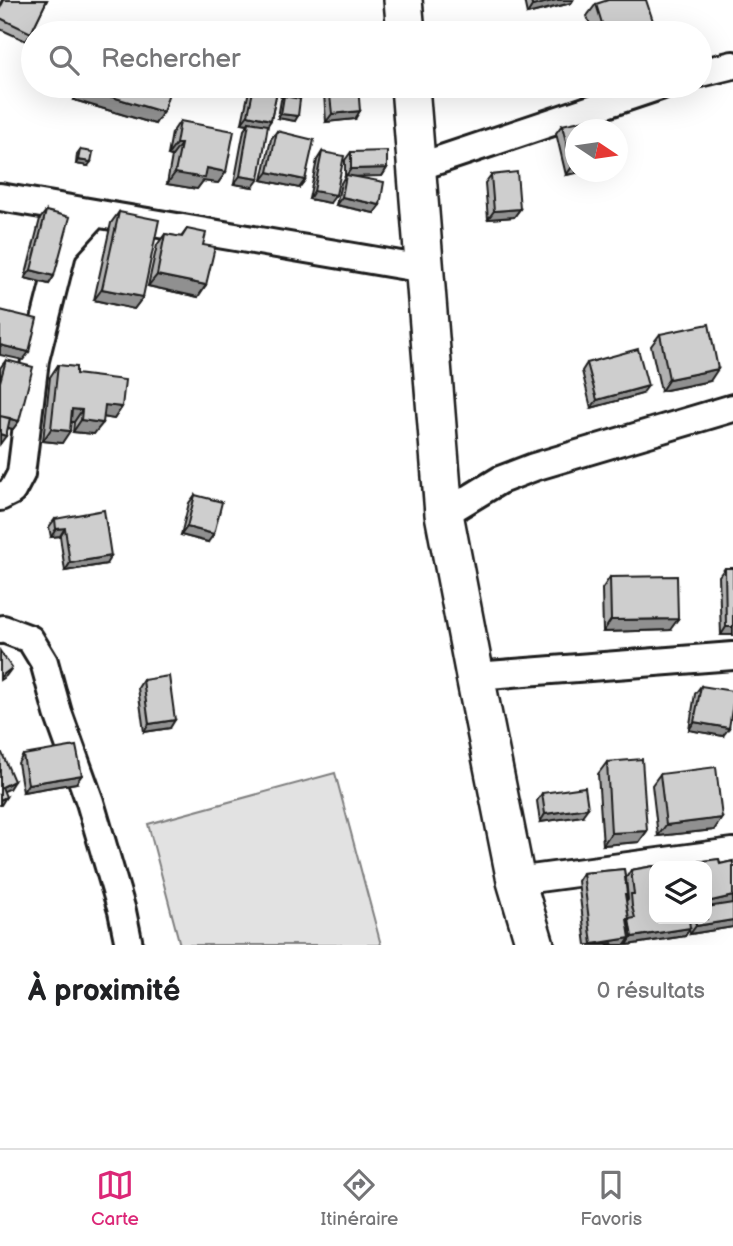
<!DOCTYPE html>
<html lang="fr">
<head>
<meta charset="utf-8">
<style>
	:root { --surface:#fff; --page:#f6f6f6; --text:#202124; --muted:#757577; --line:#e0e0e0; --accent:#db2777 }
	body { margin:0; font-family:"Balsamiq Sans",sans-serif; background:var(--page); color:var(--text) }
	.controls { position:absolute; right:21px; bottom:21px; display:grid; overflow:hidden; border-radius:14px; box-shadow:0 7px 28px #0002 }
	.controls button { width:63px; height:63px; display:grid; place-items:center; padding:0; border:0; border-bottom:2px solid var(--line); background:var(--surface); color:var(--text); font:35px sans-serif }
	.compass { position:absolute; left:565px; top:119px; width:63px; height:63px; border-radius:50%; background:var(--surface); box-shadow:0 7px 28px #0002; rotate:103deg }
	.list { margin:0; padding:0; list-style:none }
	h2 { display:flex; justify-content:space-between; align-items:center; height:91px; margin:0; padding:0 28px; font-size:30px }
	h2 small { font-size:23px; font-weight:400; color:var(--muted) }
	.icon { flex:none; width:38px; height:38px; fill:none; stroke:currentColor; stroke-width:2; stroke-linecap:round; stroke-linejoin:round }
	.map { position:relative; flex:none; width:733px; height:945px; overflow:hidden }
	.search { position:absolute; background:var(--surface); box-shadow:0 7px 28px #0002; left:21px; right:21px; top:21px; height:77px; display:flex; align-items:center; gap:18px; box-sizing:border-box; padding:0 24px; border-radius:38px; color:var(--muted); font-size:26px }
	.sheet { height:203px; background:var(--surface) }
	nav { display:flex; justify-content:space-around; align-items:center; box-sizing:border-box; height:98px; border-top:2px solid var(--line); background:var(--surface); font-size:19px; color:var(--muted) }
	nav a { display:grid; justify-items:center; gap:4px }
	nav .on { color:var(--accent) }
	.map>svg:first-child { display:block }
	.green { fill:#e2e2e2; stroke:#7f7f7f; stroke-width:2 }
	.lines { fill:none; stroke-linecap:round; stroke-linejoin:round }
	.street-casing { stroke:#1c1c1c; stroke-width:32 }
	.secondary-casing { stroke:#1c1c1c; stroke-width:42 }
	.street { stroke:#fff; stroke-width:26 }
	.secondary { stroke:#fff; stroke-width:37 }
	.wall { fill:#b1b1b1; stroke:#1c1c1c; stroke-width:2 }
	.shaded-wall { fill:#909090; stroke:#1c1c1c; stroke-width:2 }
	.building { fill:#cecece; stroke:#1c1c1c; stroke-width:2 }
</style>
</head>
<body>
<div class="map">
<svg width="733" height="945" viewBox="0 0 733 945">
	<rect width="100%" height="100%" fill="#fff"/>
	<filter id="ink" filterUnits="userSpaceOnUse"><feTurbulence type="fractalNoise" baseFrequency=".0143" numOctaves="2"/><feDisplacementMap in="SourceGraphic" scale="14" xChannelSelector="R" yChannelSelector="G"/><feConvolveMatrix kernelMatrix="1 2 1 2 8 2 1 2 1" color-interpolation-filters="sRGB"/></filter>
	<g filter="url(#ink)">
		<path class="green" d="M335,773L381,945H180L148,824Z"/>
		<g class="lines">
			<defs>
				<path id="street" d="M700,73L733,65
					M418,167L660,86
					M0,197L424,269
					M0,497L12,491L21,474L35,360L63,249L95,214
					M444,514L500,480L534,467L733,408
					M0,630L3,629L30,639L44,662L58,713L90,802L122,911L129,945
					M475,676L733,656
					M516,881L733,852"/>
				<path id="secondary" d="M403,0L406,33
					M410,86L444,514L475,676L516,881L535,945"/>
			</defs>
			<use href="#street" class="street-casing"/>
			<use href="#secondary" class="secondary-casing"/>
			<use href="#street" class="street"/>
			<use href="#secondary" class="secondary"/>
		</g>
		<path class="wall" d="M2,0H47L31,33L26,41L0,29V4Z
			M524,0H573L571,3L527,14Z
			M596,4L657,33H593L587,16Z
			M78,86H171L155,124L74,100Z
			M250,86H278L271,120L267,125L253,187L234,184L244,130L248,124L242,123Z
			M283,86H304L302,96L300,99L295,121L278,118L281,100L283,97H281Z
			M329,86L355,119L326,122L324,94Z
			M180,121L226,172L218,183L203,181L197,189L167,184L172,156L168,155L172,133Z
			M562,125L576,172H581L566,175L556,133Z
			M277,131L305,180L299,188L262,180L271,139Z
			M80,150L88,166L76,164L77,154Z
			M322,152L330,203L309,199L317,160Z
			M351,152L387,168L382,176H356L374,213L336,205L341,183L345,176V160Z
			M491,175L520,209L514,217L488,219L485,183Z
			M46,211L54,276L49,284L25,278L40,219Z
			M119,212L143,297L134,309L94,300L111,223Z
			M187,229L203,245L198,297L148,286L157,245L165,234L181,237Z
			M660,334L710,381L661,391L651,346Z
			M6,360L19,421L13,429L8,428L0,444V368Z
			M587,363L642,394L591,408L582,371Z
			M58,365L76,374L122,407L114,419L103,417L94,434L73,432L74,422H71L62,443L43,441L50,377Z
			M195,495L208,542L181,535L189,503Z
			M55,519L106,564L65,571L60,536L51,537L49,527Z
			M725,568H733V635H721L719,576Z
			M610,577L670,630L603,632L602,589Z
			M143,680L170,728L144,732L138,688Z
			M701,686L723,736L689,730L695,694Z
			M23,755L76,783L23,792L18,763Z
			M607,762L647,831L639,842L603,845L598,774Z
			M660,774L714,830L658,836L652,785Z
			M542,793L582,816L540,822L537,801Z
			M719,859L720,864L733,861V927L690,934L689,929L685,936L628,945H626V944L625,945H586L578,881L583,873L624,869L627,894L626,896V901L628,899L626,878L631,870L654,866V919H707V866H685L687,863Z"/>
		<path class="shaded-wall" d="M556,0H573L571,3L527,14L532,6Z
			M82,88L163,112L155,124L74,100Z
			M284,93L302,96L299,100L281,97Z
			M360,111L355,119L326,122L332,114Z
			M281,114L298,116L295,121L278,118Z
			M248,115L271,120L266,128L249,122L248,124L242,123Z
			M176,144H181L172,156L168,155Z
			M78,160L91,162L88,166L76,164Z
			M576,166V172H581L566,175L572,167Z
			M207,168L226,172L218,183L203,181L197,189L167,184L175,173Z
			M387,168L382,176L345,177L351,169Z
			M268,172L305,180L299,188L262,180Z
			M240,176L259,179L253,187L234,184Z
			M314,191L336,195L330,203L309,199Z
			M342,197L380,205L374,213L336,205Z
			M520,209L514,217L488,219L494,211Z
			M31,270L54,276L49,284L25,278Z
			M157,275L206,285L198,297L148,286Z
			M102,289L143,297L134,309L94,300Z
			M0,345L29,352L23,360L0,355Z
			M718,369L710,381L661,391L669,379Z
			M648,386L642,394L591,408L597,400Z
			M105,405L122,407L114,419L97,416Z
			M72,409L82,410L74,422L64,421Z
			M0,417L19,421L13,429L0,426Z
			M81,420L103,423L94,434L73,432Z
			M51,429L70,431L62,443L43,441Z
			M0,434L6,436L0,444Z
			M187,527L214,534L208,542L181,535Z
			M65,528L60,536L51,537L56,529Z
			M111,556L106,564L65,571L70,563Z
			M678,619L670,630L603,632L611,620Z
			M726,627H733V635H721Z
			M12,668L6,676L0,680V677Z
			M175,720L170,728L144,732L149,724Z
			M694,722L729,728L723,736L689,730Z
			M82,775L76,783L23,792L28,784Z
			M14,781L9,789L0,793L2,787Z
			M6,797L1,805H0V800Z
			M588,808L582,816L540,822L545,814Z
			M722,818L714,830L658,836L666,825Z
			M647,831L639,842L603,845L611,833Z
			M733,896V906L707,912V902Z
			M733,920V927L690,934L696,926Z
			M690,928L685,936L627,945L632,937Z
			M630,938L625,945H591L592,944Z"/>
		<path class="building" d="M4,0H47L31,33L0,18V8Z
			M531,0H556L532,6Z
			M608,0H646L657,33H605L596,4Z
			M83,86H171L163,112L82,88Z
			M254,86H278L271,120L248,115Z
			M285,86H304L302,96L284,93Z
			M329,86H358L360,111L332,114Z
			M284,96L300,99L298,116L281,114Z
			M590,119L593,130H576V166L572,167L562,125Z
			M180,121L234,131L226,172L207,168L205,178L175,173L181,144H176Z
			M249,122L268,125L259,179L240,176Z
			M277,131L314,140L305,180L268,172Z
			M80,150L93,152L91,162L78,160Z
			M387,151V168L351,169V152Z
			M322,152L344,156L336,195L314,191Z
			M517,172L520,209L494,211L491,175Z
			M346,175L384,182L380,205L342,197Z
			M46,211L70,217L54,276L31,270Z
			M119,212L159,220L143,297L102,289Z
			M187,229L206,233L203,245L215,247L206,285L157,275L165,234L182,237Z
			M0,310L37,319L29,352L0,345Z
			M709,324L718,369L669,379L660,334Z
			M638,349L648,386L597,400L587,363Z
			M6,360L33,367L19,421L0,416V382Z
			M58,365L76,367V374L125,380L122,407L105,405L103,423L81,420L82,410L72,409L70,431L51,429Z
			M0,416L10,418L6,436L0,434Z
			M195,495L222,502L214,534L187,527Z
			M104,510L111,556L70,563L65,528L56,529L55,519Z
			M725,568H733V627H726Z
			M677,576L678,619L611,620L610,577Z
			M0,651L12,668L0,677Z
			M169,676L175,720L149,724L143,680Z
			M701,686L733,691V703L729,728L694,722Z
			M76,746L82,775L28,784L23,755Z
			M0,753H2L14,781L2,787L6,797L0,800Z
			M642,759L647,831L611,833L607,762Z
			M716,767L722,818L666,825L660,774Z
			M585,787L588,808L545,814L542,793Z
			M719,859L720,864L733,861V896L707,902V866H688L687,863Z
			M682,863L683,866H656Z
			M654,866V919H689L690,928L632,937L629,919H627L630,938L592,944L583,873L624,869L627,894H625L629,919L635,918L632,906L631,894H634L631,870Z
			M733,903V920L696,926L695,919H707V907Z
			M612,943L613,945H599Z"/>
	</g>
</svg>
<div class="controls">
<button><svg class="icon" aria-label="layers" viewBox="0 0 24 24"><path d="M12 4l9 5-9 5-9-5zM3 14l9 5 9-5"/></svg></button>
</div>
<svg class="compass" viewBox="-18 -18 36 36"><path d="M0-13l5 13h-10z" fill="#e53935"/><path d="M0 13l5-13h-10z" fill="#757577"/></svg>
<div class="search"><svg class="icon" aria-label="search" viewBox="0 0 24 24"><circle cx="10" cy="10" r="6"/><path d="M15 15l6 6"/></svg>Rechercher</div>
</div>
<section class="sheet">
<h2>À proximité<small>0 résultats</small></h2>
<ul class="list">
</ul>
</section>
<nav>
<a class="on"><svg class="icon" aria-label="map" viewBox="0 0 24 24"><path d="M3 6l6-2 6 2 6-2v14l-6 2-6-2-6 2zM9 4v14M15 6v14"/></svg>Carte</a>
<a><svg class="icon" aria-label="directions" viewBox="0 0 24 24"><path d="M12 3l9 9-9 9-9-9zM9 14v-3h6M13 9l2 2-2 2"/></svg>Itinéraire</a>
<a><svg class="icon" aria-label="saved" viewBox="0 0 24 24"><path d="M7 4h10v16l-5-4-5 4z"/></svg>Favoris</a>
</nav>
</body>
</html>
